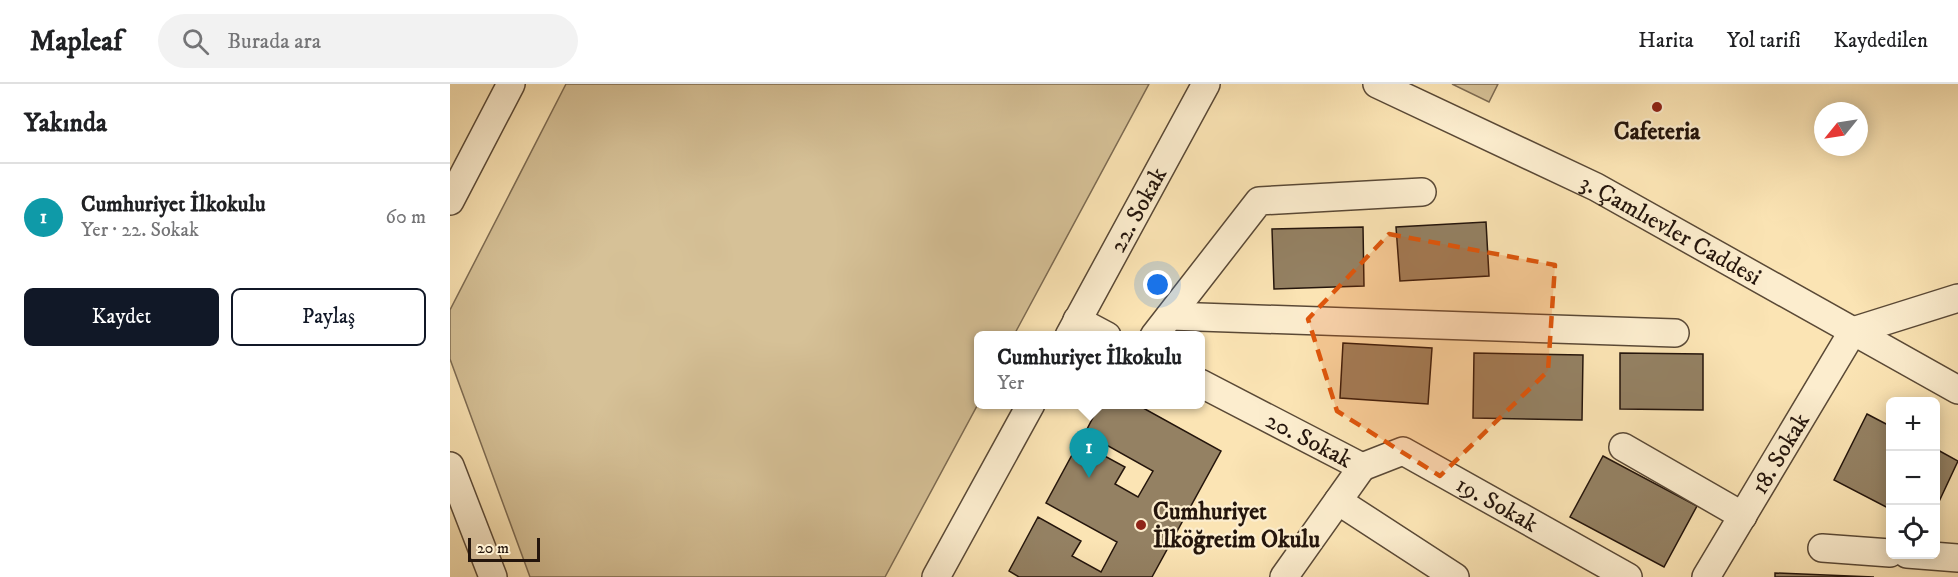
<!DOCTYPE html>
<html lang="tr">
<head>
<meta charset="utf-8">
<style>
	:root { --surface:#fff; --page:#f2f2f2; --text:#202124; --muted:#757577; --line:#e0e0e0; --accent:#111827 }
	body { margin:0; font-family:"IM FELL DW Pica",serif; background:var(--page); color:var(--text) }
	.controls { position:absolute; right:18px; bottom:18px; display:grid; overflow:hidden; border-radius:9px; box-shadow:0 3px 15px #0003 }
	.controls button { width:54px; height:54px; display:grid; place-items:center; padding:0; border:0; border-bottom:2px solid var(--line); background:var(--surface); color:var(--text); font:30px sans-serif }
	.compass { position:absolute; left:1364px; top:18px; width:54px; height:54px; border-radius:50%; background:var(--surface); box-shadow:0 3px 15px #0003; rotate:240deg }
	.scale { position:absolute; left:18px; bottom:15px; width:72px; box-sizing:border-box; padding-left:6px; border:3px solid #24150c; border-top:0; font-size:16px; line-height:21px; white-space:nowrap; color:#24150c; -webkit-text-stroke:4px #fcedce; paint-order:stroke }
	.you { position:absolute; left:708px; top:201px; width:21px; height:21px; margin:-15px; border:4px solid #fff; border-radius:50%; background:#1a73e8; box-shadow:0 0 0 9px #1a73e833 }
	.badge { display:grid; place-items:center; width:39px; height:39px; border-radius:50%; background:var(--accent); color:#fff; font-size:20px; font-weight:700 }
	.pin { position:absolute; translate:-50% -50px; filter:drop-shadow(0 2px 3px #0008) }
	.pin::after { content:''; position:absolute; top:32px; width:21px; height:18px; background:inherit; clip-path:polygon(0 0,100% 0,50% 100%) }
	.popup { position:absolute; left:524px; top:247px; width:231px; height:78px; box-sizing:border-box; display:grid; place-content:center; border-radius:9px; background:var(--surface); filter:drop-shadow(0 2px 4px #0005); font-size:20px; white-space:nowrap; color:var(--muted) }
	.popup b { font-size:22px; color:var(--text) }
	.popup::after { content:''; position:absolute; left:50%; top:100%; margin-left:-12px; border:12px solid transparent; border-top-color:var(--surface) }
	.list { margin:0; padding:0; list-style:none }
	h2 { display:flex; justify-content:space-between; align-items:center; height:78px; margin:0; padding:0 24px; font-size:26px }
	h2 small { font-size:20px; font-weight:400; color:var(--muted) }
	.list li { display:grid; grid-template-columns:39px 1fr auto; gap:18px; align-items:center; box-sizing:border-box; height:108px; padding:0 24px; border-top:2px solid var(--line) }
	.list b { display:block; font-size:22px; white-space:nowrap }
	.list p { margin:0; font-size:20px; white-space:nowrap; color:var(--muted) }
	.list em { font-size:20px; font-style:normal; color:var(--muted) }
	.actions { display:flex; gap:12px; padding:18px 24px }
	.actions a { flex:1; padding:14px 0; border:2px solid var(--accent); border-radius:9px; text-align:center; font-size:21px; color:var(--accent) }
	.actions .main { background:var(--accent); color:#fff }
	.icon { flex:none; width:33px; height:33px; fill:none; stroke:currentColor; stroke-width:2; stroke-linecap:round; stroke-linejoin:round }
	.map { position:relative; flex:none; width:1508px; height:493px; overflow:hidden }
	header { display:flex; align-items:center; gap:36px; box-sizing:border-box; height:84px; padding:0 30px; background:var(--surface); border-bottom:2px solid var(--line) }
	header strong { font-size:28px }
	nav { display:flex; gap:33px; margin-inline-start:auto; font-size:21px }
	.search { width:420px; height:54px; background:var(--page); display:flex; align-items:center; gap:15px; box-sizing:border-box; padding:0 21px; border-radius:33px; color:var(--muted); font-size:22px }
	main { display:flex }
	aside { flex:1; background:var(--surface) }
	.map>svg:first-child { display:block }
	.green { fill:#d6c197; stroke:#7d6b52; stroke-width:1.5 }
	.building { fill:#948163; stroke:#24150c; stroke-width:1.5 }
	.lines { fill:none; stroke-linecap:round; stroke-linejoin:round }
	.minor-casing { stroke:#5a4936; stroke-width:30 }
	.minor { stroke:#fcedce; stroke-width:27 }
	.marked { fill:#de560c; fill-opacity:0.2; stroke:#de560c; stroke-width:4.5; stroke-dasharray:12 8; stroke-linejoin:round }
	.poi-dot { fill:#8f2418; stroke:#fcedce; stroke-width:2 }
	.labels { text-anchor:middle; stroke-width:4.5; stroke-linejoin:round; paint-order:stroke }
	.poi-label { font-size:24px; font-weight:bold; fill:#24150c; stroke:#fcedce }
	.street-label { font-size:24px; fill:#24150c; stroke:#fcedce }
</style>
</head>
<body>
<header>
<strong>Mapleaf</strong>
<div class="search"><svg class="icon" aria-label="search" viewBox="0 0 24 24"><circle cx="10" cy="10" r="6"/><path d="M15 15l6 6"/></svg>Burada ara</div>
<nav><a>Harita</a><a>Yol tarifi</a><a>Kaydedilen</a></nav>
</header>
<main>
<aside>
<h2>Yakında<small></small></h2>
<ul class="list">
<li><span class="badge" style="background:#0f9aa8">1</span><div><b>Cumhuriyet İlkokulu</b><p>Yer · 22. Sokak</p></div><em>60 m</em></li>
</ul>
<div class="actions"><a class="main">Kaydet</a><a>Paylaş</a></div>
</aside>
<div class="map">
<svg width="1508" height="493" viewBox="0 0 1508 493">
	<rect width="100%" height="100%" fill="#fbe4b4"/>
	<filter id="stains"><feTurbulence type="fractalNoise" baseFrequency=".00333" numOctaves="4"/><feColorMatrix values="0 0 0 0 .2 0 0 0 0 .09 0 0 0 0 .02 0 0 0 .5 -.17"/></filter>
	<radialGradient id="worn" r=".72"><stop offset=".6" stop-color="#630" stop-opacity="0"/><stop offset="1" stop-color="#630" stop-opacity=".3"/></radialGradient>
	<path class="green" d="M116,0H699L564,251L528,252V320L435,493H80L0,275V226Z
		M1002,0H1048L1039,18Z"/>
	<path class="building" d="M1036,138L1039,192L950,197L946,143Z
		M913,143L914,202L824,205L822,145Z
		M893,259L982,264L978,320L890,314Z
		M1024,269L1133,271L1132,336L1023,334Z
		M1170,269L1253,270V326L1170,325Z
		M650,320H686L771,367L702,493H569L559,487L588,433L631,457L622,472L651,488L667,458L596,419L629,358L675,383L665,400L688,413L703,387L635,349Z
		M1417,330L1440,342V425L1384,396Z
		M1486,365L1508,377L1486,424Z
		M1153,372L1247,422L1214,483L1120,433Z
		M1325,489L1424,493H1325Z"/>
	<g class="lines">
		<defs>
			<g id="minor">
				<path id="s1" d="M927,0L1146,103L1508,306"/>
				<path d="M0,117L61,0"/>
				<path d="M720,232L1225,249"/>
				<path d="M627,236L657,252"/>
				<path id="s2" d="M619,252L756,0"/>
				<path d="M704,252L809,117L972,108"/>
				<path id="s3" d="M750,299L912,383L834,493"/>
				<path d="M1173,363L1293,432"/>
				<path d="M0,382L43,493"/>
				<path id="s4" d="M912,383L953,367L1178,493"/>
				<path d="M888,417L1005,493"/>
				<path d="M1372,464L1440,469"/>
				<path d="M1457,470L1508,474"/>
				<path d="M486,493L581,320"/>
				<path id="s5" d="M1256,493L1403,247L1508,214"/>
			</g>
		</defs>
		<use href="#minor" class="minor-casing"/>
		<use href="#minor" class="minor"/>
	</g>
	<path class="marked" d="M939,150L1105,181L1098,287L990,392L887,327L858,235Z"/>
	<g class="poi-dot">
		<circle cx="1207" cy="23" r="6"/>
		<circle cx="691" cy="441" r="6"/>
	</g>
	<g class="labels">
		<g class="poi-label">
			<text x="1207" y="55">Cafeteria</text>
			<text x="703" y="435" text-anchor="start">Cumhuriyet<tspan x="703" dy="28">İlköğretim Okulu</tspan></text>
		</g>
		<g class="street-label">
			<text dy="8" stroke="none"><textPath href="#s2" startOffset="144">22. Sokak</textPath></text>
			<text dy="8" stroke="none"><textPath href="#s1" startOffset="328">3. Çamlıevler Caddesi</textPath></text>
			<text dy="8" stroke="none"><textPath href="#s3" startOffset="123">20. Sokak</textPath></text>
			<text dy="8" stroke="none"><textPath href="#s5" startOffset="144">18. Sokak</textPath></text>
			<text dy="8" stroke="none"><textPath href="#s4" startOffset="152">19. Sokak</textPath></text>
		</g>
	</g>
	<rect width="100%" height="100%" filter="url(#stains)"/>
	<rect width="100%" height="100%" fill="url(#worn)"/>
</svg>
<div class="controls">
<button>+</button>
<button>−</button>
<button><svg class="icon" aria-label="locate" viewBox="0 0 24 24"><circle cx="12" cy="12" r="6"/><path d="M12 2v4M12 18v4M2 12h4M18 12h4"/></svg></button>
</div>
<svg class="compass" viewBox="-18 -18 36 36"><path d="M0-13l5 13h-10z" fill="#e53935"/><path d="M0 13l5-13h-10z" fill="#757577"/></svg>
<div class="scale">20 m</div>
<div class="you"></div>
<div class="pin badge" style="left:639px;top:394px;background:#0f9aa8">1</div>
<div class="popup"><b>Cumhuriyet İlkokulu</b>Yer</div>
</div>
</main>
</body>
</html>
